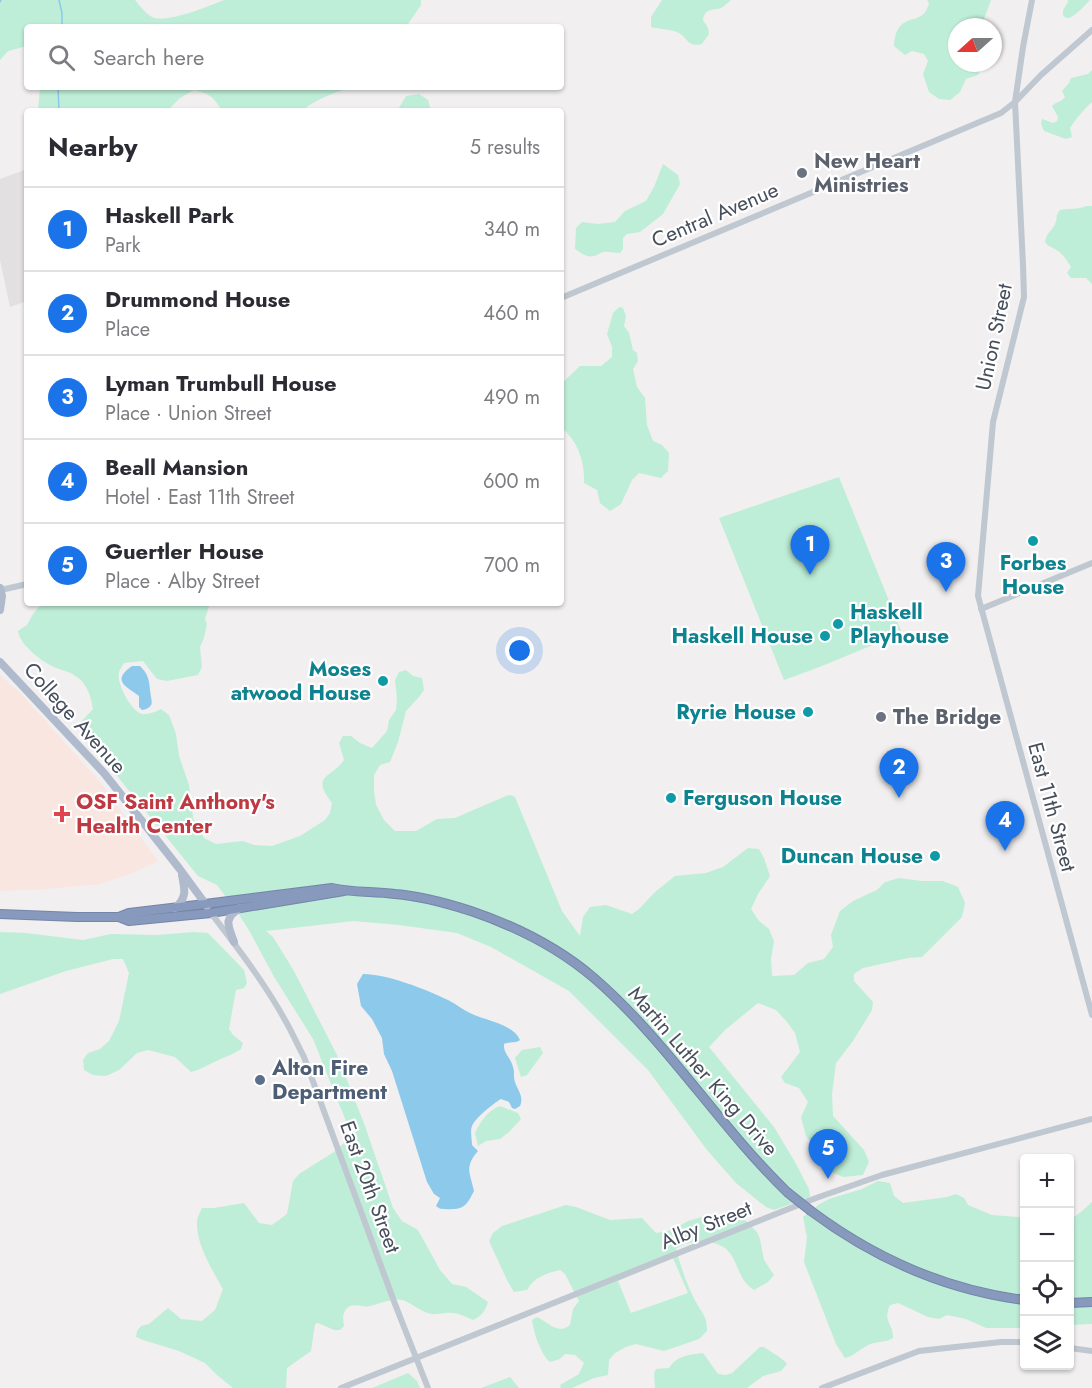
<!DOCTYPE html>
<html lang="en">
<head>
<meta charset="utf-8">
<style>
	:root { --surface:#fff; --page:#f7f7f7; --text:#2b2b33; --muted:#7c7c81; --line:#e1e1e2; --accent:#1a73e8 }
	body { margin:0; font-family:Jost,sans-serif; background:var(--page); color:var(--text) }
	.controls { position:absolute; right:18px; bottom:18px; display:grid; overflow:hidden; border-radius:6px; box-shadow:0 2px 4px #0004 }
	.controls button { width:54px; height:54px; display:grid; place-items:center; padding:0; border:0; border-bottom:2px solid var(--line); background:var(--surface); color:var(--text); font:30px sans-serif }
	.compass { position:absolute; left:948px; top:18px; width:54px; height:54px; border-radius:50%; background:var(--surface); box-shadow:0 2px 4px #0004; rotate:249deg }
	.you { position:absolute; left:520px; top:651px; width:21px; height:21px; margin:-15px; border:4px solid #fff; border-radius:50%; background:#1a73e8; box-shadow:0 0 0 9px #1a73e833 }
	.badge { display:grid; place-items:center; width:39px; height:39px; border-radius:50%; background:var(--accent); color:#fff; font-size:20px; font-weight:700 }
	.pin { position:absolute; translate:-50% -50px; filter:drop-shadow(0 2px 3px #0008) }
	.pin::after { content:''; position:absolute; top:32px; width:21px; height:18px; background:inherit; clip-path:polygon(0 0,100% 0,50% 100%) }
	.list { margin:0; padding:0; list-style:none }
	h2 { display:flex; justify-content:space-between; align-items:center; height:78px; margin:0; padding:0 24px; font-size:26px }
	h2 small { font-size:20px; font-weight:400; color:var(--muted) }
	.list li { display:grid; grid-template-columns:39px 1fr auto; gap:18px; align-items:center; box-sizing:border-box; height:84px; padding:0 24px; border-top:2px solid var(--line) }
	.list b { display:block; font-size:22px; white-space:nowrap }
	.list p { margin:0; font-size:20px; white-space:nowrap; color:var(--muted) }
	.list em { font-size:20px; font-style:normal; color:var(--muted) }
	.icon { flex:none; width:33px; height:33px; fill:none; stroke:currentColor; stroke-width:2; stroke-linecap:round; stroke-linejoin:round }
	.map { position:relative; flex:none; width:1092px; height:1388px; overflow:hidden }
	.search { position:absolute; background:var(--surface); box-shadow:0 2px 4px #0004; left:24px; top:24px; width:540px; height:66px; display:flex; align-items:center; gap:15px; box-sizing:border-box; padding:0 21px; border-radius:6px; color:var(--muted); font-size:22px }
	.panel { position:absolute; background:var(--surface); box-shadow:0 2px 4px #0004; left:24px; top:108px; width:540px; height:498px; border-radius:6px }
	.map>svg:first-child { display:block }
	.education { fill:#e2e0e1 }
	.medical { fill:#fae6e0 }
	.green { fill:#beeed7; fill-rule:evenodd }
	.water { fill:#8cc9ea }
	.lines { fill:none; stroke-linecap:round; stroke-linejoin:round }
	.stream { stroke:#8cc9ea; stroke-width:1.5 }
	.highway-casing { stroke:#7385a8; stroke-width:10 }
	.minor { stroke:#bfc7d0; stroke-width:6 }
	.major { stroke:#afbacd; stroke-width:8 }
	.highway { stroke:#879abd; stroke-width:8 }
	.highway-bridge-casing { stroke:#7385a8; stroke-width:10; stroke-linecap:butt }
	.highway-bridge { stroke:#879abd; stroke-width:8 }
	.worship-dot { fill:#6b7280; stroke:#fff; stroke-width:2 }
	.culture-dot { fill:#0f9aa8; stroke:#fff; stroke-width:2 }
	.health-dot { fill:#e0444e; stroke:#fff; stroke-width:2 }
	.service-dot { fill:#5c6f8a; stroke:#fff; stroke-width:2 }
	.labels { text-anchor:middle; stroke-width:4.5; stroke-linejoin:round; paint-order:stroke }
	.worship-label { font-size:21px; font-weight:bold; fill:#5b616d; stroke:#fff; text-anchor:start }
	.street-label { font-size:21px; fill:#474f5c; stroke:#fff }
	.culture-label { font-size:21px; font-weight:bold; fill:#0d838f; stroke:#fff; text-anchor:end }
	.health-label { font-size:21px; font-weight:bold; fill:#be3a42; stroke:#fff; text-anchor:start }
	.service-label { font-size:21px; font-weight:bold; fill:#4e5e75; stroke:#fff; text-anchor:start }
</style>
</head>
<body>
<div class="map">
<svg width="1092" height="1388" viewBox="0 0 1092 1388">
	<rect width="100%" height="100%" fill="#f1efef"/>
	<path class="education" d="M27,169V301L10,307L0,260V179Z"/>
	<path class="medical" d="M0,675L21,694L100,782L158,861L130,874L100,884L47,889L0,891Z"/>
	<path class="green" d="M0,0H135C140,6 145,13 152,17C166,24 209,6 224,0H421V5L406,27H27V46L8,51L0,60Z
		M662,0H731C730,1 724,6 723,7C714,12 705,6 703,20L708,28L709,34L702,44C687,48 688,37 677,32C669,29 659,29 651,27V17Z
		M927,0H991L981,27H957V63H985L978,75L966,79L960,92L950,100L939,99L929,92L923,74L928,61L924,54L912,51L905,55L894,46C897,7 923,30 929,3Z
		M1068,0H1090C1086,4 1073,19 1067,18C1065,18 1064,16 1063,15V10L1068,2Z
		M1092,70V102C1085,108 1075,120 1070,128L1072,137L1066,139L1044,131L1041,124L1042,119L1053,123L1057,121L1058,117L1052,106C1056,102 1061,102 1065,97L1062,91L1069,83L1071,78L1088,74Z
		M40,87H352C335,93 315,99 302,111H222C214,97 210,94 194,90L180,98L167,111H38Z
		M419,94L428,100L431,111H397L406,96Z
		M663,164L678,175L680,184L663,214L640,232L627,234L623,238V249L620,253C614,253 609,251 604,252C601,252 598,255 594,256C587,258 581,253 575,249L576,228L582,222L598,224L615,222L625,211L646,201L654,187Z
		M1086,206H1092V284L1086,278H1071L1067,273L1071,267C1066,259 1062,252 1053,248C1044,243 1052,250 1045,242C1046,233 1052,231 1055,224C1058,217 1055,216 1060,210C1069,208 1078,210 1086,206Z
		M619,307L623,308L626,316L624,326L629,333L633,350L637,353L638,361L633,369L637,387L645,398L647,425L653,441L662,445L669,453L668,471L661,478L639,473L632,480L621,504L610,511L600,503L597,490L584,483C585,462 578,441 561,427V384L580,366H601L612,357V347L607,334L613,313Z
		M839,477L902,633L817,668L784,680L719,518Z
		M52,603H210L205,619L207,624L204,638L200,647L202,667L198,675L167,681L157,679L143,661L124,663C122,666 120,669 119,672C116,683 131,711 142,714C148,715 155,712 161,709L169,715L176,734L179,756L189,785L193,818L204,838L216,844L243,841L254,845L272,846L300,836L325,820L330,813L332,803C310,774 331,779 344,760L339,743L343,736H351L360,743L372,748L387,731L389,720L396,710L397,699L395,680L399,672L406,670L413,676L422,678L424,690L419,697L406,711L398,742L390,762L380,765L374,775V791L376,805L384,820L395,831H416L437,819L455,818L506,796L511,795L515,797L562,911L580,936L583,917L590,907L606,905L632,914L639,909L655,892L675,876L706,873L723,867L748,848L759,849L764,858L770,876L758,894L751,909L759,921L769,929L774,941L771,959L772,976L794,975L808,963L824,959L833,947L831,935L840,911L853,901L877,890L885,882L899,878L922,881H943L958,887L965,903L962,917L922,957L908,958L863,968L854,974V981L873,1002L872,1010L853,1041L836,1063L832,1094L833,1116L864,1150L869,1162L863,1175L843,1177L829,1171L821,1154L806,1136L801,1117L808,1102L799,1088L785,1083L781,1077L800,1052L795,1033L787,1022L776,1010L758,1003L725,1030L709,1047L774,1127L795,1162L809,1189L810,1197L774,1210L766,1207L736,1183L707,1150L648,1070L569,991L491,947L457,933L399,925L354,921L266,931L273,937L294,971L338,1057L365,1126L393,1208L402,1221L418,1230L440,1270L452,1284L466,1287L488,1302C485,1312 481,1316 473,1320C464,1316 456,1312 446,1313C440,1313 438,1315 432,1314C420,1312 411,1302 402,1300C393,1298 379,1304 370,1306C362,1308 354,1302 347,1308C342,1313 343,1319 344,1326L340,1330H334L318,1323L315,1324L311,1351L287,1368L286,1388H233L217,1375L205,1363L179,1351L143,1340L136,1337L137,1331L141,1326L149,1324L168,1308L181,1319L202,1321L215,1310L223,1289C212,1269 196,1245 197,1222C197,1217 200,1213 202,1208H214L244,1203L259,1223L272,1225L287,1214L293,1181L299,1174L334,1152L352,1136L313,1039L273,975L250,932L238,913L217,885L198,876L88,740L81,728L80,723L93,709C90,691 85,679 68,672C63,670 58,669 54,667C43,662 32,653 24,644C21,639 19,637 18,631L27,625L33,614L39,607Z
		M0,932L26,933L83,940L111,934L157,935L194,932L208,933L244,970L247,983L244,988L236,990L229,1029L233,1035L243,1043L241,1049C234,1054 227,1056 219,1060C208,1064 203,1069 191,1072L175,1057L148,1050L137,1053L119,1070L106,1076L93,1075L84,1070L83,1060L88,1053L100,1049L109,1041L119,1021L129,973L123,959H113L66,971L0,994Z
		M540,1047L543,1053L527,1075L521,1077L515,1058L522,1050Z
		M500,1106L518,1113L521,1119L509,1132L500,1139L486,1141L478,1146L475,1133C481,1121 487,1111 500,1106Z
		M878,1181L890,1183L894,1196L903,1203L947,1197L956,1194L964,1198L968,1205L992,1215L1019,1217L1024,1222V1328H986L966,1319L947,1315L939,1319L928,1317L898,1303L890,1305C882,1322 894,1324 893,1338C885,1343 876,1341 868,1345C860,1349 854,1356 845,1358L836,1344L804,1262L807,1237L803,1217L818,1205L829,1199L862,1189Z
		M1092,1202V1324L1070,1325V1220L1081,1212Z
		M566,1205L576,1207L610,1220L642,1218L656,1233L672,1230L688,1221L713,1214L737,1215L742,1217L757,1232L760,1239L764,1260L774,1275L768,1282L754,1290C730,1275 743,1242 702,1242C690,1242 686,1242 676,1249C681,1268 688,1288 697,1304C704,1316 707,1317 707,1331L699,1339L664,1351L636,1344L626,1347L615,1353L609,1360L608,1375L594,1378L572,1388H561L560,1385L579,1374L584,1363L575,1355L565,1354L560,1359L550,1362C541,1355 533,1331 532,1320L537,1317C550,1323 557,1335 570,1325L573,1309L579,1301L565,1274L560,1270C547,1273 534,1277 527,1290L514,1292L507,1280L489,1241L493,1233L502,1226ZM673,1258L688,1293L631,1313L618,1281Z
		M760,1347H764C772,1353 782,1357 787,1364L781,1371L763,1376L747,1388H655L654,1373L656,1369L669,1368C677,1355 690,1355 703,1353L718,1374L726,1375L732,1373Z
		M408,1373L417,1381L420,1388H372Z
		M510,1377L519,1388H481Z"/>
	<path class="water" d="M132,666H140C148,674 149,679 150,690C151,701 156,707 142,710L139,707V696C126,686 111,681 132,666Z
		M363,974C387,974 425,989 448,1000C456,1004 463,1010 472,1014C487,1021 513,1024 520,1040C515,1044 510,1041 504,1044C503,1053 511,1058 513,1067C515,1072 513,1077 515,1082C518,1091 524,1096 520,1106L515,1109L512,1108L509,1102L501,1099C494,1103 475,1118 472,1126C470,1131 472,1140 472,1145L478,1151C464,1167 470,1173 474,1191C466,1207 463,1210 445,1209C438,1208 442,1210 436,1206L440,1198L434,1194L427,1182L392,1071L384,1054L382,1038L372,1019L361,1006L357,984Z"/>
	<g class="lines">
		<path class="stream" d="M59,0L62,13V27
			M0,2L1,0
			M58,87L59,111"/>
		<defs>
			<path id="highway" d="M0,914L77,917H119L129,921L211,913L344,891
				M119,917L129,913L205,904L332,888C353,893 374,891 395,894C421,896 446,903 471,911C515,926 559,948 594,978C667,1041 718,1125 787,1192
				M811,1211C874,1258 946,1290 1024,1300
				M1070,1303L1092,1302"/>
		</defs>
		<use href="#highway" class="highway-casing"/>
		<path class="minor" d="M1032,0L1023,47L1015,102L1023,265L1024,297L993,422L978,596L1092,1015
			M561,298L1001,113L1015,102L1041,75L1092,30
			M1,590L27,584
			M981,609L1092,563
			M211,913C237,947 264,982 285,1020C292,1032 297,1044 304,1057L395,1304L428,1388
			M1070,1348L1092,1351
			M341,1388L816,1198L882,1175L1092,1119
			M822,1388L919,1351L1001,1342H1024"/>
		<path class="major" d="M0,588L2,596L0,610
			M0,662L104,773L179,868L207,906
			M175,908C187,898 185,890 182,875
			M234,942C228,925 223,919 240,908"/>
		<use href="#highway" class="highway"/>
		<defs>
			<path id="highway-bridge" d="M787,1192L811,1211"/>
		</defs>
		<use href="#highway-bridge" class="highway-bridge-casing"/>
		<use href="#highway-bridge" class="highway-bridge"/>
	</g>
	<g class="worship-dot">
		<circle cx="802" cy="173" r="6"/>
		<circle cx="881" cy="717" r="6"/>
	</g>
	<g class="culture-dot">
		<circle cx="1033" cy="541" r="6"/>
		<circle cx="838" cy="624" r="6"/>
		<circle cx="825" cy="636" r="6"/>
		<circle cx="383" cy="681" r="6"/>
		<circle cx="808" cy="712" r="6"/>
		<circle cx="671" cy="798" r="6"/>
		<circle cx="935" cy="856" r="6"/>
	</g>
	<path class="health-dot" d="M59 805h6v6h6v6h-6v6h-6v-6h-6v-6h6z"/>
	<circle class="service-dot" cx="260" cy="1080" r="6"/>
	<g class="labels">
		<g class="worship-label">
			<text x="814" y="168">New Heart<tspan x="814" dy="24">Ministries</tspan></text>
			<text x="893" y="724">The Bridge</text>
		</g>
		<g class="street-label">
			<text transform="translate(715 215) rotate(-23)" y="7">Central Avenue</text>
			<text transform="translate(994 337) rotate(-78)" y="7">Union Street</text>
			<text transform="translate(75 718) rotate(48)" y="7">College Avenue</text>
			<text transform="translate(1052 807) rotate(75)" y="7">East 11th Street</text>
			<text transform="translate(703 1071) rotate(49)" y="7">Martin Luther King Drive</text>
			<text transform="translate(370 1187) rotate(70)" y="7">East 20th Street</text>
			<text transform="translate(706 1225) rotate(-22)" y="7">Alby Street</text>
		</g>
		<g class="culture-label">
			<text x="1033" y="570" text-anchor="middle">Forbes<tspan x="1033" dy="24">House</tspan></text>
			<text x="850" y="619" text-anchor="start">Haskell<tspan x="850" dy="24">Playhouse</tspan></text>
			<text x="813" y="643">Haskell House</text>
			<text x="371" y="676">Moses<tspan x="371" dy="24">atwood House</tspan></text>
			<text x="796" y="719">Ryrie House</text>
			<text x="683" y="805" text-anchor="start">Ferguson House</text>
			<text x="923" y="863">Duncan House</text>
		</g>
		<g class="health-label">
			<text x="76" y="809">OSF Saint Anthony's<tspan x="76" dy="24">Health Center</tspan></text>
		</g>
		<g class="service-label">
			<text x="272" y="1075">Alton Fire<tspan x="272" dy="24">Department</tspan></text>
		</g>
	</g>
</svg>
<div class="controls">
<button>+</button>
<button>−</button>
<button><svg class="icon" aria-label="locate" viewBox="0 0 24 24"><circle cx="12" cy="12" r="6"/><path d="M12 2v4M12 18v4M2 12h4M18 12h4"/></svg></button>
<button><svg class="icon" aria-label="layers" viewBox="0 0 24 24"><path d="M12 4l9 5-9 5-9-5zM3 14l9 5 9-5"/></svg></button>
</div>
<svg class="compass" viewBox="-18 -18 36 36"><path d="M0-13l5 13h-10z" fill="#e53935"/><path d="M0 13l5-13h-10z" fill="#7c7c81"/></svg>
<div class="you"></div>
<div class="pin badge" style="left:810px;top:575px">1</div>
<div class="pin badge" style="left:899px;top:798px">2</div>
<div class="pin badge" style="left:946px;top:592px">3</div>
<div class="pin badge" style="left:1005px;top:851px">4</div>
<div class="pin badge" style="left:828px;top:1179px">5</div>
<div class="search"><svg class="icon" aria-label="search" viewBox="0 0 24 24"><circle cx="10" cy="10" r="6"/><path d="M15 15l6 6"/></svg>Search here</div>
<section class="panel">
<h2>Nearby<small>5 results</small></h2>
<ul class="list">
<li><span class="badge">1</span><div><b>Haskell Park</b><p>Park</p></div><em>340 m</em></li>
<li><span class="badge">2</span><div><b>Drummond House</b><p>Place</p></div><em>460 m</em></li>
<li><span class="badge">3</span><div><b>Lyman Trumbull House</b><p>Place · Union Street</p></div><em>490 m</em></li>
<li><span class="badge">4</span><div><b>Beall Mansion</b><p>Hotel · East 11th Street</p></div><em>600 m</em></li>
<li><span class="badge">5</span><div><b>Guertler House</b><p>Place · Alby Street</p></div><em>700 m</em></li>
</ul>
</section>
</div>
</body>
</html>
